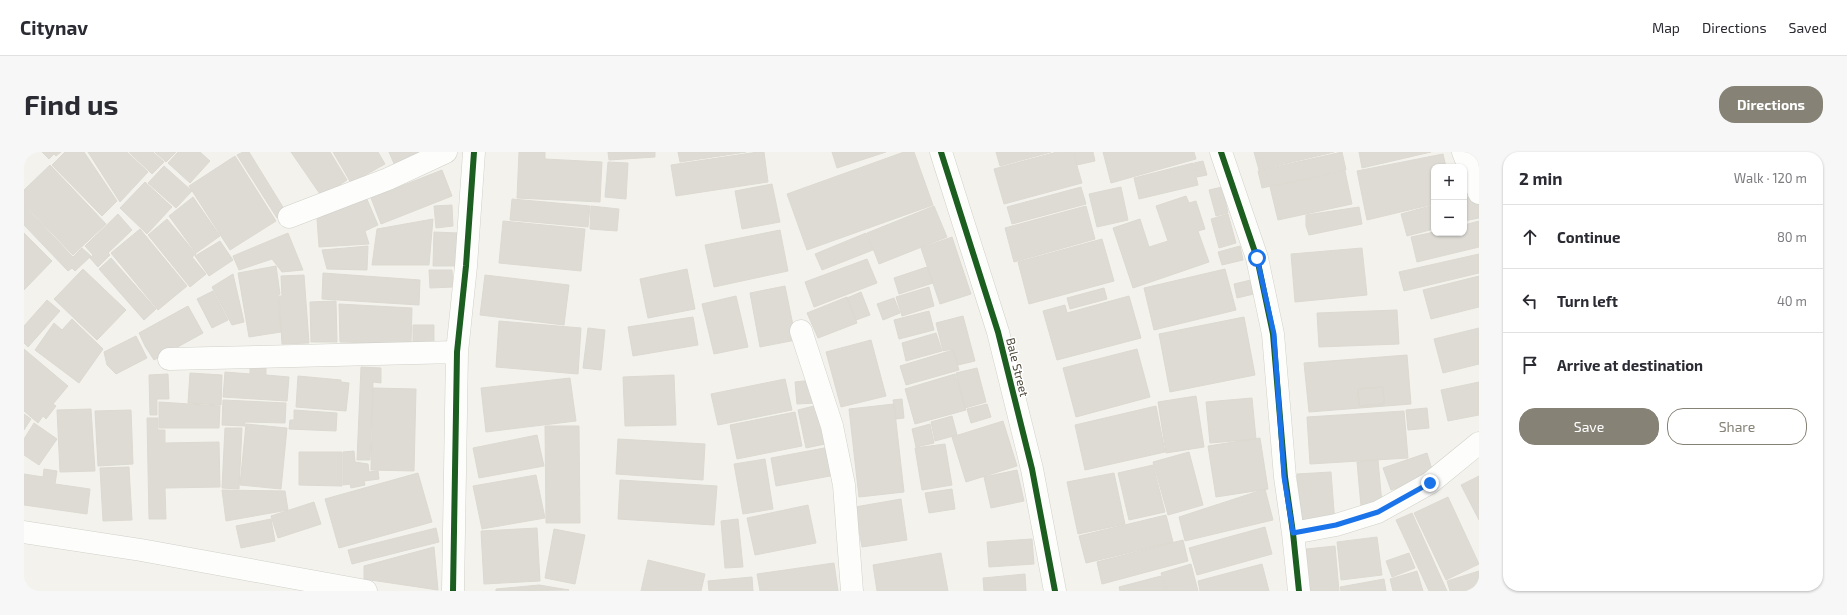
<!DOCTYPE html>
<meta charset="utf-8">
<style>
:root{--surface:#fff;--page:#f7f7f7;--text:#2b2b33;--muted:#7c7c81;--line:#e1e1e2;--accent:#868276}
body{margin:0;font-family:"Exo 2",sans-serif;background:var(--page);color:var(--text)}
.controls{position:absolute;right:12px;top:12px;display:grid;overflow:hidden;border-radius:8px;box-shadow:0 1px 3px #0004}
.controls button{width:36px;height:36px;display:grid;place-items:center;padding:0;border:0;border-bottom:1px solid var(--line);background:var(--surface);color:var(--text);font:20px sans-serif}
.stop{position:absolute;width:12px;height:12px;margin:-9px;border:3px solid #1a73e8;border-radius:50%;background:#fff}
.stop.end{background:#1a73e8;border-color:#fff;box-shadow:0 1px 4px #0008}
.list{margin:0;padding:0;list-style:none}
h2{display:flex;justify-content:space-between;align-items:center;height:52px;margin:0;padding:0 16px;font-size:17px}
h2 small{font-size:13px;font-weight:400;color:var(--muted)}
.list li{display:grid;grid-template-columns:26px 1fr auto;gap:12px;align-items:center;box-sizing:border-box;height:64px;padding:0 16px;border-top:1px solid var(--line)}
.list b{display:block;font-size:15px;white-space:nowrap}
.list em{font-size:13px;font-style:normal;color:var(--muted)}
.actions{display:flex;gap:8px;padding:12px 16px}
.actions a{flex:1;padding:9px 0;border:1px solid var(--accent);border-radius:16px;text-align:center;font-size:14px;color:var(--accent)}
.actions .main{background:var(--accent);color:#fff}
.icon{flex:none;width:22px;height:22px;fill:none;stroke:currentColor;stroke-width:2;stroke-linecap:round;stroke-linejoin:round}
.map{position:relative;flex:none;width:1455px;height:439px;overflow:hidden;border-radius:16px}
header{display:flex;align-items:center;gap:24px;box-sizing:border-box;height:56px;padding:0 20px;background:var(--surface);border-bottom:1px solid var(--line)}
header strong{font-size:19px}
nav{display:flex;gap:22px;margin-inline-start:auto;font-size:14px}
.intro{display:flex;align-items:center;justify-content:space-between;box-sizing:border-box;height:96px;padding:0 24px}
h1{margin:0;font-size:28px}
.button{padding:10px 18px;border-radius:16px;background:var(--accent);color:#fff;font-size:14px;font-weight:700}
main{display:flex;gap:24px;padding:0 24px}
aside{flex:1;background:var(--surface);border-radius:16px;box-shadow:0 1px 3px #0004}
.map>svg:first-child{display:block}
</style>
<header>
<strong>Citynav</strong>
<nav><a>Map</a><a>Directions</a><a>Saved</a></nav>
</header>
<div class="intro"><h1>Find us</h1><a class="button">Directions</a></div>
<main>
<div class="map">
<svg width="1455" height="439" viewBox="0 0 1455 439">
<rect width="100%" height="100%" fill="#f3f2ec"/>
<path fill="#dddbd4" stroke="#dcd9d1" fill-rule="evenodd" d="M 18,0 L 37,0 L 32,4 L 30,2 L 25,7 Z
M 41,0 L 60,0 L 93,49 L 78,64 L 28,13 Z
M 64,0 L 103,0 L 124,20 L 96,50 Z
M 105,0 L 129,0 L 140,10 L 128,22 Z
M 131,0 L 152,0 L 142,10 Z
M 154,0 L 176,0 L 186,9 L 166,31 L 144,11 Z
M 219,0 L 225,0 L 262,60 L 253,66 L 213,3 Z
M 267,0 L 306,0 L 323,28 L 298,45 Z
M 309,0 L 354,0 L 361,12 L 327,31 Z
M 365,0 L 408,0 L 371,14 Z
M 495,0 L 521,0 L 521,7 L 578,10 L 576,50 L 493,46 Z
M 584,0 L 631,0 L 631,5 L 585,8 Z
M 654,0 L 722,0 L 656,10 Z
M 734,0 L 740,0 L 744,30 L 652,44 L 647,13 Z
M 808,0 L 862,0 L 813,16 Z
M 880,0 L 890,0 L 909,53 L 783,98 L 763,42 Z
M 972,0 L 1027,0 L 976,14 Z
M 1033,0 L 1049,0 L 1058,31 L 980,52 L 970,17 Z
M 1050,0 L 1069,0 L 1071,9 L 1053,13 Z
M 1079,0 L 1170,0 L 1172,7 L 1087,31 Z
M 1230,0 L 1310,0 L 1235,18 Z
M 1318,0 L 1322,18 L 1238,36 L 1234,19 Z
M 1335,0 L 1407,0 L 1338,16 Z
M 1419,2 L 1422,15 L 1410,15 L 1410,52 L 1343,68 L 1333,19 Z
M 211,4 L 252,69 L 206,98 L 165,34 Z
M 1179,9 L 1183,23 L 1173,25 L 1170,11 Z
M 584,10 L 604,11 L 602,47 L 581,45 Z
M 1169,11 L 1174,33 L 1115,47 L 1110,26 Z
M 26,13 L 82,72 L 49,103 L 0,52 L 0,38 Z
M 140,14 L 168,39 L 152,56 L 124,31 Z
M 418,18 L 428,44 L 357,72 L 347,46 Z
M 1321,19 L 1328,52 L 1254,68 L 1246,35 Z
M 121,30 L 148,55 L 123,82 L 96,56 Z
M 748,32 L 756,70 L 718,77 L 711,39 Z
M 1057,35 L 1062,52 L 988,72 L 983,55 Z
M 1097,35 L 1104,68 L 1073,75 L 1065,42 Z
M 1198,35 L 1204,61 L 1192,64 L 1185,38 Z
M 1452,43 L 1455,55 L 1455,66 L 1440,69 L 1440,46 Z
M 1162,44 L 1165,51 L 1172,49 L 1181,77 L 1174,79 L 1185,110 L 1109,136 L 1089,76 L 1116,67 L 1125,95 L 1144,89 L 1132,54 Z
M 169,45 L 196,84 L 172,101 L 145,64 Z
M 342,45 L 354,73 L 341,79 L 345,92 L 295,95 L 293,67 Z
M 488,47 L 566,54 L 564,75 L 486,68 Z
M 0,53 L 49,105 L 58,96 L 67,104 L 51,119 L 48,116 L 44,119 L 0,73 Z
M 428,53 L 429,74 L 412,76 L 410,54 Z
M 1410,53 L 1410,77 L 1383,84 L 1377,62 Z
M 567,54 L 595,57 L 593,79 L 566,77 Z
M 910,54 L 923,85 L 855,112 L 843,81 Z
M 1062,54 L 1071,87 L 990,110 L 981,76 Z
M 1335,55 L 1338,72 L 1285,83 L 1282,74 L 1282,63 Z
M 94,62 L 108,78 L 84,101 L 86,103 L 74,115 L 66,106 L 69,103 L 61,94 Z
M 1204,62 L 1212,91 L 1195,96 L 1187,67 Z
M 143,67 L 172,102 L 168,105 L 182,122 L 166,135 L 124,83 Z
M 409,67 L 405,113 L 348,113 L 353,77 Z
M 479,69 L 561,77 L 557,119 L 475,111 Z
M 1455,69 L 1455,95 L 1393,110 L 1387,85 L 1410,80 L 1410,81 L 1440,81 L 1440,73 Z
M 116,77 L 163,134 L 134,158 L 87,101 Z
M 756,78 L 764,119 L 690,135 L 681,93 Z
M 410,80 L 435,81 L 434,114 L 409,114 Z
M 0,81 L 28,109 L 0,138 Z
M 264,81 L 279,118 L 258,120 L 248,107 L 215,118 L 209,104 Z
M 842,81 L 849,98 L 798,118 L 791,102 Z
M 928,85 L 947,142 L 916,152 L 897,96 Z
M 1078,87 L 1090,129 L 1005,152 L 994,110 Z
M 196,89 L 209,108 L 185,124 L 171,104 Z
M 344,94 L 343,118 L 303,117 L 298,98 Z
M 1216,94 L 1219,108 L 1198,113 L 1194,100 Z
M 1338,96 L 1343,143 L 1271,150 L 1267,102 Z
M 1455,102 L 1455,121 L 1380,139 L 1375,120 Z
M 87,106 L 132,157 L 120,168 L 75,117 Z
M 843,107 L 853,131 L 790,155 L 781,130 Z
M 252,114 L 256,142 L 254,143 L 257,180 L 225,185 L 214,121 Z
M 903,115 L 909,131 L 875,142 L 870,126 Z
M 59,117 L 102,158 L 73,188 L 30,147 Z
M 663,117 L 671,157 L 624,166 L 616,127 Z
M 1201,117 L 1212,158 L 1130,178 L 1120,136 Z
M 405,118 L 428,118 L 429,135 L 406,136 Z
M 299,121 L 396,128 L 395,153 L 298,147 Z
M 209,122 L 220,170 L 208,173 L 188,135 Z
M 280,123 L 285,191 L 258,192 L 255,144 L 258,144 L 257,124 Z
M 461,123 L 545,133 L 540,173 L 456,163 Z
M 1455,124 L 1455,155 L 1407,167 L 1399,138 Z
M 1231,127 L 1234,141 L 1213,146 L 1210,132 Z
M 761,134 L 772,188 L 736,195 L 726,141 Z
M 905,135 L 910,154 L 878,164 L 872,145 Z
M 1080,136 L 1083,147 L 1046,157 L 1043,146 Z
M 189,139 L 204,168 L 188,176 L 173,147 Z
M 837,140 L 846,163 L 832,168 L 823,146 Z
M 712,144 L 724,195 L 690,202 L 678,152 Z
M 1105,144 L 1117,186 L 1033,208 L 1019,159 L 1041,153 L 1043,161 Z
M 823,145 L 833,171 L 794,186 L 783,161 Z
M 870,146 L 876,161 L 859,168 L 853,152 Z
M 23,148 L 36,159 L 4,195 L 0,191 L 0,174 Z
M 312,149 L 313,190 L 287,190 L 286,150 Z
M 315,152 L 388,156 L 387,192 L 316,190 Z
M 164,154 L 179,181 L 130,208 L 121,194 L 115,181 Z
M 1373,158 L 1375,192 L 1295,195 L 1293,161 Z
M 905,159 L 910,178 L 875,187 L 870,168 Z
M 939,164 L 951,209 L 934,213 L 929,197 L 919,199 L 912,171 Z
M 669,165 L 674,193 L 609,204 L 604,175 Z
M 1220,165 L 1231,223 L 1146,240 L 1135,182 Z
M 48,167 L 79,197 L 55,231 L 11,198 L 30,171 L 38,178 Z
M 475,169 L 557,176 L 554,222 L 472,215 Z
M 389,173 L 410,173 L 410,197 L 389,196 Z
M 564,176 L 581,178 L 577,218 L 559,216 Z
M 1455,176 L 1455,212 L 1419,221 L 1410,187 Z
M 912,181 L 918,199 L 882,209 L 878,191 Z
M 112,184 L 123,206 L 92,222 L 83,213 L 80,200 Z
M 847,188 L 862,244 L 817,255 L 802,200 Z
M 0,197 L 44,234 L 29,252 L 32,254 L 22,267 L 19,264 L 14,271 L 0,259 Z
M 1113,197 L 1126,245 L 1052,265 L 1039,216 Z
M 929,198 L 935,218 L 882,233 L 876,214 Z
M 1383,203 L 1387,252 L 1285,260 L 1280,211 ZM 1359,235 L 1360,252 L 1335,254 L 1334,237 Z
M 226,213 L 242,214 L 242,223 L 265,225 L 263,249 L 199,245 L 201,220 L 226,222 Z
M 337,215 L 357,216 L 357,231 L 349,230 L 346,308 L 333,308 Z
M 953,216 L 962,250 L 941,256 L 932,221 Z
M 166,221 L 198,223 L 197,253 L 164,251 Z
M 144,222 L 145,247 L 133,247 L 133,263 L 126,263 L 125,223 Z
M 931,222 L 942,258 L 891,272 L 881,237 Z
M 650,223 L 652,273 L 601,274 L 599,225 Z
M 274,224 L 317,228 L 317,230 L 325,231 L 322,259 L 272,255 Z
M 546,226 L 552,269 L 462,280 L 457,236 Z
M 761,227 L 768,258 L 694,273 L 687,242 Z
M 789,228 L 791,251 L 773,252 L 771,230 Z
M 1455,230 L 1455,263 L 1424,269 L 1417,238 Z
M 1359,235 L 1360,252 L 1335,254 L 1334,237 Z
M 349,236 L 392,237 L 390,319 L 347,318 Z
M 1172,244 L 1180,295 L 1142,301 L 1134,250 Z
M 1228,246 L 1232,287 L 1186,291 L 1182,250 Z
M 878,247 L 880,266 L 872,267 L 869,248 Z
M 199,248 L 262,251 L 261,271 L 221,270 L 221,274 L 198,273 Z
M 135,250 L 196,254 L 195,276 L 135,276 Z
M 798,252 L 806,291 L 782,296 L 774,258 Z
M 870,252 L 880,340 L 835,345 L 825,257 Z
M 963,252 L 967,265 L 947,271 L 943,257 Z
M 1132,254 L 1141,300 L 1061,318 L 1051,273 Z
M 1403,256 L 1405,276 L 1384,278 L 1382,258 Z
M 67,257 L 71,319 L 36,320 L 33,258 Z
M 107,258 L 109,312 L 74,314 L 71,259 Z
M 270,258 L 313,261 L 312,279 L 265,277 L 266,268 L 270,268 Z
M 1380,259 L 1384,306 L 1286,312 L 1283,265 Z
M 771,260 L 778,294 L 713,307 L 706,273 Z
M 0,262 L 7,267 L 0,278 Z
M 928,264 L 933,283 L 911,289 L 907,270 Z
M 123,266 L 134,266 L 134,278 L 141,278 L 141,291 L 195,290 L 196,335 L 141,336 L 142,367 L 125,367 Z
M 979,269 L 993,314 L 942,330 L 928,285 Z
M 10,271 L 33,287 L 15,313 L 0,303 L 0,287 Z
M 222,272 L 263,276 L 257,337 L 216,333 Z
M 906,272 L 910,291 L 892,295 L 888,277 Z
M 521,274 L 555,274 L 556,371 L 522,371 Z
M 201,276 L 218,276 L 215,337 L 198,336 Z
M 513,283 L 520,314 L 455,326 L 449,296 Z
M 1236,286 L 1244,337 L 1192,345 L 1184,294 Z
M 594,287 L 681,292 L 679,328 L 592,322 Z
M 921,292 L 928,333 L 898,338 L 891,296 Z
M 811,294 L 817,322 L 752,334 L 747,306 Z
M 330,299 L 331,310 L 344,312 L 345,320 L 354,319 L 355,327 L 340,329 L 341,333 L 327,336 L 326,332 L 319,333 L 319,300 Z
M 275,300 L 318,300 L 318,334 L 275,333 Z
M 1165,300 L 1179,353 L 1144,363 L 1129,310 Z
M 1403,301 L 1410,324 L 1367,338 L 1359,316 Z
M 741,307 L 749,357 L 719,362 L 710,312 Z
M 1354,308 L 1358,352 L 1337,354 L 1333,310 Z
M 1129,313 L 1141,360 L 1105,368 L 1094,321 Z
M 105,315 L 108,368 L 79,369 L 76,316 Z
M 20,317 L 33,319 L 31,332 L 66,337 L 63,362 L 0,353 L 0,322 L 19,325 Z
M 993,318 L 1000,349 L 967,356 L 960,325 Z
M 1307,320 L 1311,371 L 1277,373 L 1273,322 Z
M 394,321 L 408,370 L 315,396 L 301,347 Z
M 1090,321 L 1101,372 L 1054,382 L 1043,330 Z
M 512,323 L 521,366 L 458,377 L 449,334 Z
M 1455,324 L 1455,368 L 1437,333 Z
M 596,328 L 693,334 L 690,373 L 594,367 Z
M 928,337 L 931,357 L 905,361 L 901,341 Z
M 1241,337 L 1249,368 L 1161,389 L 1155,365 Z
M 198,338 L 261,339 L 264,358 L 202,369 Z
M 1424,345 L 1455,412 L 1422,428 L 1390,361 Z
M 877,347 L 883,388 L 838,395 L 831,355 Z
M 290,350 L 297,372 L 254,386 L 247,364 Z
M 784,353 L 792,391 L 731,403 L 723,366 Z
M 1388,361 L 1423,439 L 1405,439 L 1372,368 Z
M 1142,363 L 1149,390 L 1062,411 L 1055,384 Z
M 247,367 L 251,389 L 217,396 L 212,374 Z
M 714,367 L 719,415 L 701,416 L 697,369 Z
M 1241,375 L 1248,402 L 1173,423 L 1165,396 Z
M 412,376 L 415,390 L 328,412 L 324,398 Z
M 513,376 L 516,429 L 460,432 L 457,379 Z
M 530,377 L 561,383 L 551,432 L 521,426 Z
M 1353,385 L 1358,423 L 1317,428 L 1313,390 Z
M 1008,387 L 1010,412 L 965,415 L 963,390 Z
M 1159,388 L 1164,409 L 1078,432 L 1073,410 Z
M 1311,394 L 1315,439 L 1285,439 L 1282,397 Z
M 410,395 L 414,438 L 340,427 L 340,414 Z
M 917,401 L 924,439 L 853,439 L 849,413 Z
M 1385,401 L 1391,416 L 1368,425 L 1362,409 Z
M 624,408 L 681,422 L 677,439 L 617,439 Z
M 810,411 L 814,439 L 736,439 L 733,422 Z
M 1167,412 L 1174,439 L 1143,439 L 1137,421 Z
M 1238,412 L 1245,439 L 1176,439 L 1174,429 Z
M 1393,419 L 1399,439 L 1369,439 L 1366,427 Z
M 1455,419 L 1455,436 L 1447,439 L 1426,439 L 1423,429 Z
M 1001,422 L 1002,439 L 960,439 L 959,426 Z
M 1137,424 L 1142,439 L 1096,439 L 1095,435 Z
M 728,425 L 729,439 L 685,439 L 684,429 Z
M 1360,427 L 1362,439 L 1317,439 L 1316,435 Z
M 515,433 L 545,438 L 472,439 L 472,437 Z"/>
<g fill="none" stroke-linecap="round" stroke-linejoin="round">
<defs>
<path id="minor" d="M 917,0 L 974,180 L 1008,317 L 1031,439
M 1197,0 L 1233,106 L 1249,182 L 1261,325 L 1269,381 L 1275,439
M 1439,0 L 1455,41
M 265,65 L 364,27 L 422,0
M 777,179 L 808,274 L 820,333 L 828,439
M 145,207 L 433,200
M 0,380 L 117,398 L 342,439
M 1269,381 L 1312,373 L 1354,360 L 1406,331 L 1455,291
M 429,439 L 433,200 L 442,114 L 450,0"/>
</defs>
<use href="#minor" stroke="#d1d0c9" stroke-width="23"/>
<use href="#minor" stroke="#fdfdfc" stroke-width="22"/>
<defs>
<path id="cycleway" d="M 917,0 L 974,180 L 1008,317 L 1031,439
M 1197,0 L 1233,106 L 1249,182 L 1261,325 L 1269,381 L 1275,439
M 429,439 L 433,200 L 442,114 L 450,0"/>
</defs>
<use href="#cycleway" stroke="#fff" stroke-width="8"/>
<use href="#cycleway" stroke="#1b5e20" stroke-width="6"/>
</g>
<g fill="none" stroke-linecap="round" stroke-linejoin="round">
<path stroke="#1a73e8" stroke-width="5" d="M 1233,106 L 1250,182 L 1260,325 L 1269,381 L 1312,373 L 1354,360 L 1406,331"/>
</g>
<g text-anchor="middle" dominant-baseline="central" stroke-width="3" stroke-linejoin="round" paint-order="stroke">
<g font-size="12" fill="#4b4636" stroke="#fff">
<text transform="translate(994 215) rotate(76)">Bale Street</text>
</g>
</g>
</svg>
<div class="controls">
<button>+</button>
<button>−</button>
</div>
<div class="stop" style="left:1233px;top:106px"></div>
<div class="stop end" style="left:1406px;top:331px"></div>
</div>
<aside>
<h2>2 min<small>Walk · 120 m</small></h2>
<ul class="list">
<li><svg class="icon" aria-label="ahead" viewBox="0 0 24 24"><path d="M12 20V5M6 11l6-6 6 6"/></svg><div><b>Continue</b></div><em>80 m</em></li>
<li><svg class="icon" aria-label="left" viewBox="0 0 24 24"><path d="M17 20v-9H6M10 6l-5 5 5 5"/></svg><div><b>Turn left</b></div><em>40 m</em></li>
<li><svg class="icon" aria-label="arrive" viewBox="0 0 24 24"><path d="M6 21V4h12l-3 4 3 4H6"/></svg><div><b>Arrive at destination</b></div></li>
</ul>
<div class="actions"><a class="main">Save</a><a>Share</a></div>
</aside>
</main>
